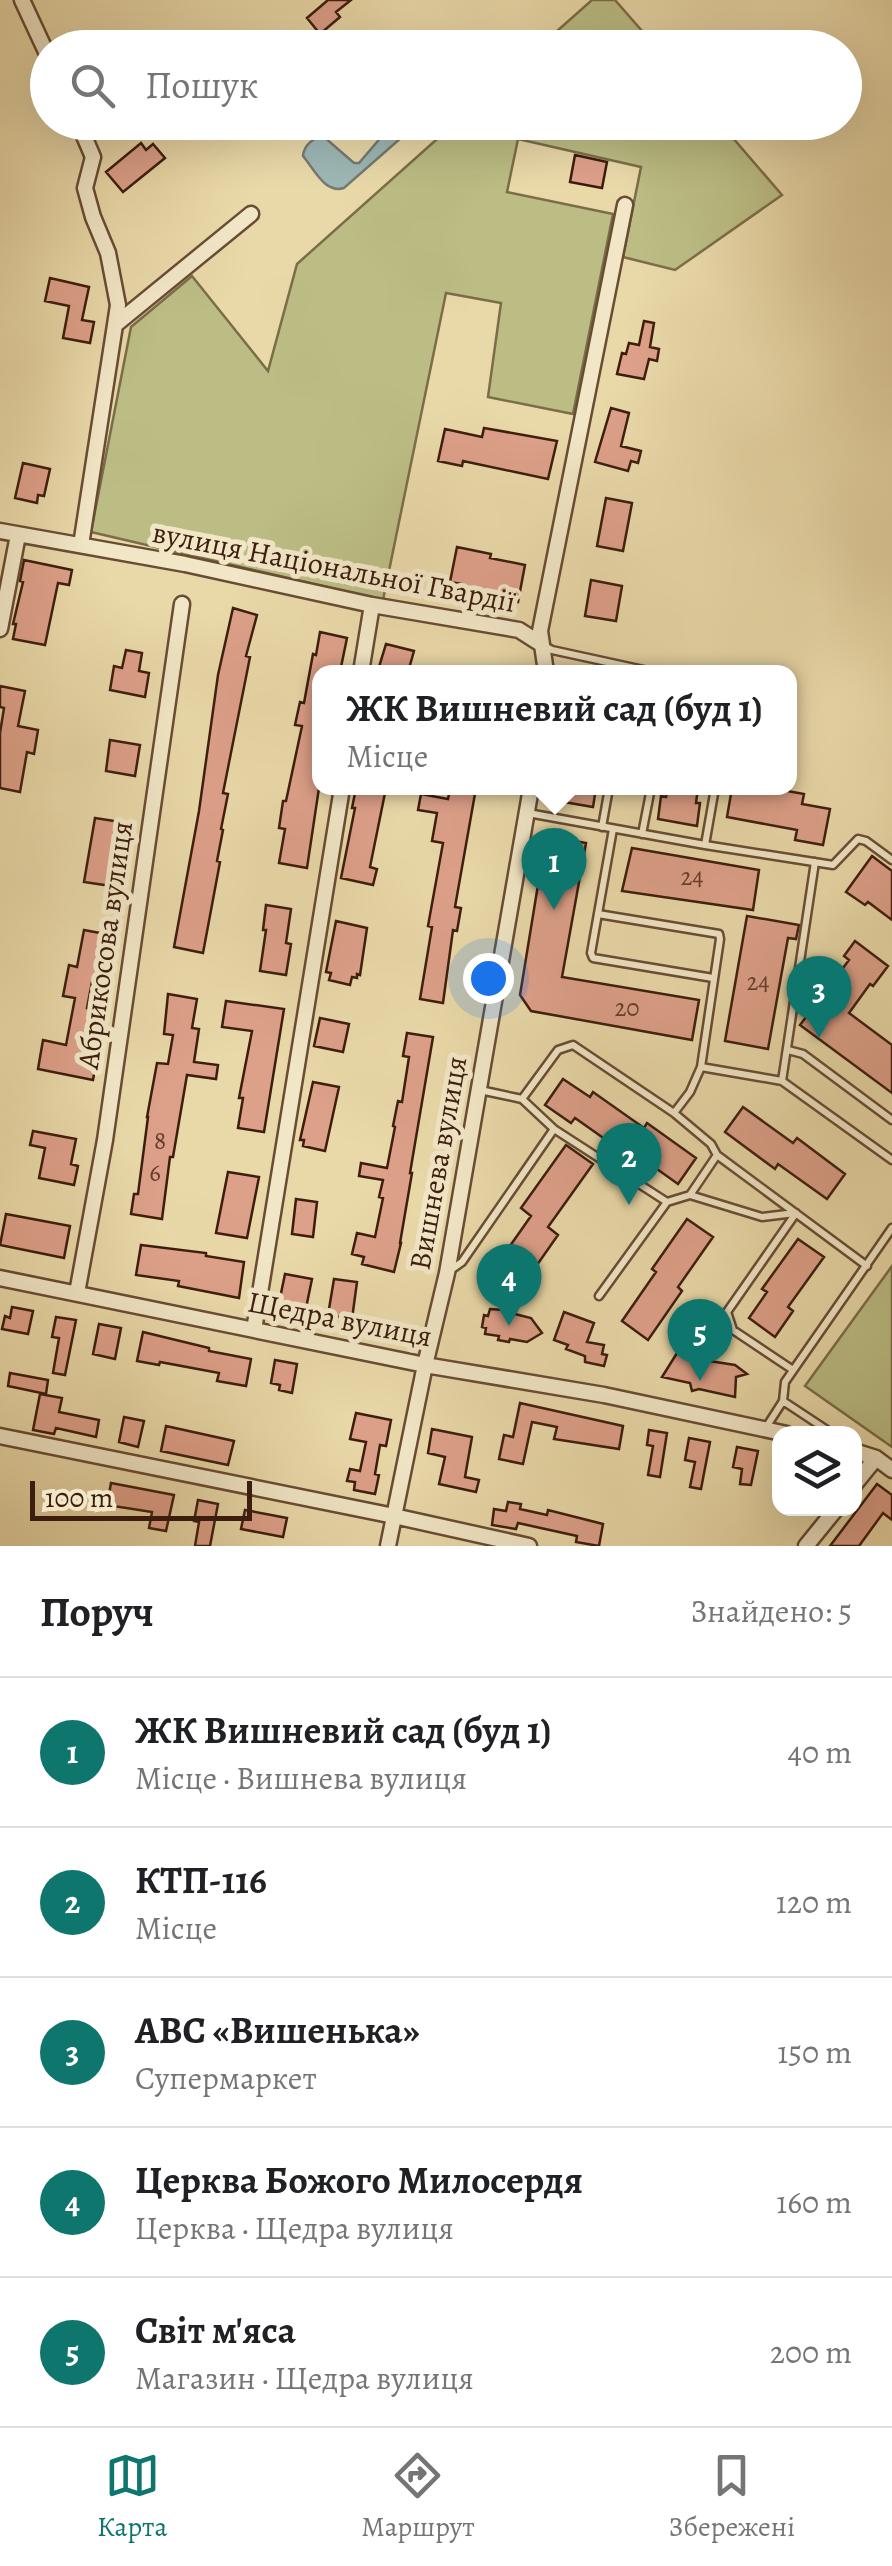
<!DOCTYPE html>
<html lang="uk">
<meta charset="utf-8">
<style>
:root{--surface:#fff;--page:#f2f2f2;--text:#202124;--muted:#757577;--line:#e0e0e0;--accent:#0f766e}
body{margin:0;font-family:Alegreya,serif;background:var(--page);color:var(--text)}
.controls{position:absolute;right:30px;bottom:30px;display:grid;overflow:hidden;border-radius:20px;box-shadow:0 10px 40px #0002}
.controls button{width:90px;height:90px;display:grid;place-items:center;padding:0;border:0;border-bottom:2px solid var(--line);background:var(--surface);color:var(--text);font:50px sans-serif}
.scale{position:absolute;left:30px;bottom:25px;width:222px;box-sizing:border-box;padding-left:10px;border:5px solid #3d1d0e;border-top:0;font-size:28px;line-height:35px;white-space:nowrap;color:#3d1d0e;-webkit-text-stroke:8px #f1e6c6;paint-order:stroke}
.you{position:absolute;left:488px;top:978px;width:35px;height:35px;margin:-25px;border:8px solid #fff;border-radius:50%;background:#1a73e8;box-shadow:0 0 0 15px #1a73e833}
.badge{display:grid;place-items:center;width:65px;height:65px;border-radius:50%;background:var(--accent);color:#fff;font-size:32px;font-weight:700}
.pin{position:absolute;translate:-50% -82px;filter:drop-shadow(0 2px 5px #0008)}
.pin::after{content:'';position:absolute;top:52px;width:35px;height:30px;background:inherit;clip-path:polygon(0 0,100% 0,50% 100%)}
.popup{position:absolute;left:312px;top:665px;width:485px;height:130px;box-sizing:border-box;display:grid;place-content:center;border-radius:20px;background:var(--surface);filter:drop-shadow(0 2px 8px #0005);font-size:32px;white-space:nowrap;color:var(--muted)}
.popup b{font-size:38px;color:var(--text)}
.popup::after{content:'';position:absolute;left:50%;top:100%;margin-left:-20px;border:20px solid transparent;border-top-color:var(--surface)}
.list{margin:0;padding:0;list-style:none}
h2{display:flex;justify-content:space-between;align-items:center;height:130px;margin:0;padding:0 40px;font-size:42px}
h2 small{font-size:32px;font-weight:400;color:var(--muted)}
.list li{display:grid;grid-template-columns:65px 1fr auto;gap:30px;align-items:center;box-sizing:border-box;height:150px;padding:0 40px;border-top:2px solid var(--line)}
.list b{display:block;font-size:38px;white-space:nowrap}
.list p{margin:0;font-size:32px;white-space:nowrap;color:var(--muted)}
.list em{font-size:32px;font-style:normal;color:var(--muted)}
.icon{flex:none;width:55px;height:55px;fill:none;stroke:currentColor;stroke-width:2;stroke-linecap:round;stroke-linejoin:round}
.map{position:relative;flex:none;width:892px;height:1546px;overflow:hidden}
.search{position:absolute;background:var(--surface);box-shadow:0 10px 40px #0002;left:30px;right:30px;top:30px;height:110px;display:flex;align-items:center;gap:25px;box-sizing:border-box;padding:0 35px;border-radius:55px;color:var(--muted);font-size:38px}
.sheet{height:880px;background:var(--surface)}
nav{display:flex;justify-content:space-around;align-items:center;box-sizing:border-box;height:140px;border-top:2px solid var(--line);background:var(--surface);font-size:28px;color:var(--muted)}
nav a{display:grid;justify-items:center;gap:5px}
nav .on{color:var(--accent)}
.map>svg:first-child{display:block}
</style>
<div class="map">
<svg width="892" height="1546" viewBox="0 0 892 1546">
<rect width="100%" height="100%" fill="#e9d8a8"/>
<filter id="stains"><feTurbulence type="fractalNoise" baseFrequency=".002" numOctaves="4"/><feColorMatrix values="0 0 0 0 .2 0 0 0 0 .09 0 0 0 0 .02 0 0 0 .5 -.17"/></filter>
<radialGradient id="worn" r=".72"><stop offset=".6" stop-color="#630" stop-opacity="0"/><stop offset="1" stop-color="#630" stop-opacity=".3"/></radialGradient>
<path fill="#bbbd84" stroke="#7c6d49" stroke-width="2.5" d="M 592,0 L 615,0 L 656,47 L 539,47 Z
M 455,123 L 720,123 L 782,195 L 675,270 L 623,257 L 641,167 L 518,139 L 507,192 L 613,214 L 573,414 L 488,397 L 501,303 L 446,293 L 383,600 L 91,532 L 131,327 L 192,276 L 268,371 L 297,264 Z
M 892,1266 L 892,1447 L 805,1386 Z"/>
<path fill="#9db7b4" stroke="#777972" stroke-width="2.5" d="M 398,122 L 418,123 L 344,188 C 325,194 314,169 303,156 C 304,145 313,138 323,136 L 354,163 L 359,163 L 389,128 Z"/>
<path fill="#dda089" stroke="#3d1d0e" stroke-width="2.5" d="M 328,0 L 351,0 L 336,12 L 340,17 L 320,34 L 307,18 Z
M 141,143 L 146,150 L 153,144 L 165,158 L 123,192 L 106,172 Z
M 575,155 L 607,162 L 602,188 L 570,182 Z
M 50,278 L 89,287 L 82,320 L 94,322 L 90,343 L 63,338 L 69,306 L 45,301 Z
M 644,321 L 654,323 L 650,347 L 659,349 L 657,361 L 649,359 L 644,379 L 617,374 L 622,353 L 626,354 L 629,343 L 639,345 Z
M 611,408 L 629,413 L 621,446 L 641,451 L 638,463 L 631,461 L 628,471 L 595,462 Z
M 484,428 L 557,441 L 548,479 L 463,461 L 462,466 L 438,461 L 445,429 L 482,437 Z
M 23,463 L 50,469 L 44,496 L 38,495 L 37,503 L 15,498 Z
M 606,498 L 632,503 L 623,551 L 597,546 Z
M 457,547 L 491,554 L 490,558 L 525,565 L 518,602 L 460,592 L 462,584 L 450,582 Z
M 24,560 L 72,570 L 69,585 L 58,583 L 45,645 L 13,639 L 16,624 L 13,624 L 23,582 L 20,581 Z
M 591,580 L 622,586 L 616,621 L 585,616 Z
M 233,608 L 257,615 L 246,656 L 250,657 L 223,793 L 228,794 L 221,829 L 223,830 L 217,861 L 220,862 L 203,953 L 174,947 L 199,811 L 218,675 Z
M 320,632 L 347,638 L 340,672 L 319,672 L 319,788 L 307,868 L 279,863 L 285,829 L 279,828 L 283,801 L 286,801 L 302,726 L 295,725 L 300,702 L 304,703 L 313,654 L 316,655 Z
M 386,644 L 414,651 L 408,672 L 379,667 Z
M 126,650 L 142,653 L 139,671 L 149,673 L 145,697 L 110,690 L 114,666 L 122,668 Z
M 0,686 L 25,691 L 18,726 L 38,730 L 34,754 L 27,752 L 20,792 L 0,788 L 0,733 L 4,708 L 0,707 Z
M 110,740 L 140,745 L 135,776 L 106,771 Z
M 356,788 L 386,788 L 370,867 L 377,869 L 373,885 L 341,878 L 355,808 L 352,808 Z
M 450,788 L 476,788 L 455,907 L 461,908 L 457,931 L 453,930 L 443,1003 L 420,999 L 432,927 L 428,926 L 443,843 L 432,841 L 437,813 L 418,810 L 421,794 L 448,799 Z
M 554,788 L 596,788 L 593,807 L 552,800 Z
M 668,788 L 698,788 L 696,803 L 700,803 L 697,826 L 658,819 L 661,796 L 666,797 Z
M 732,788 L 771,788 L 804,794 L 802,804 L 830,809 L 823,845 L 795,840 L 797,830 L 727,817 Z
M 95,818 L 127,823 L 118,887 L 84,882 Z
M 546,836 L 586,843 L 562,977 L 699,1000 L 692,1040 L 531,1011 L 520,995 Z
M 632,848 L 759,870 L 753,910 L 622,891 Z
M 872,856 L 892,871 L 892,920 L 868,902 L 865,905 L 846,892 Z
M 266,905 L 291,909 L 286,943 L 291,944 L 286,975 L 260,971 L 266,930 L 263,930 Z
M 747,916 L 799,925 L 796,939 L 788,938 L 768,1049 L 725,1041 Z
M 336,921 L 367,928 L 360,975 L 357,974 L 357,978 L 352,977 L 350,985 L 329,980 L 331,973 L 326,972 Z
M 84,930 L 116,936 L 114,948 L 109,947 L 101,984 L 92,982 L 87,1008 L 105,1012 L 93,1080 L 38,1069 L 43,1040 L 66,1045 L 75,998 L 63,996 L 69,965 L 77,967 Z
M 855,941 L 888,966 L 873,986 L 870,984 L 849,1013 L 892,1045 L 892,1093 L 800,1025 L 849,960 L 844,956 Z
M 168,994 L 197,999 L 192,1028 L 199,1029 L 194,1062 L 218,1065 L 216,1079 L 187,1075 L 173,1157 L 170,1157 L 162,1219 L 131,1214 L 134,1194 L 138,1194 L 148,1117 L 147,1117 L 157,1063 L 168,1064 L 173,1035 L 164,1034 Z
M 226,1001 L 284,1009 L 264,1132 L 238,1128 L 243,1098 L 239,1098 L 252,1031 L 222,1027 Z
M 320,1018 L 349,1024 L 343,1052 L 314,1046 Z
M 407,1033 L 433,1037 L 410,1173 L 412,1173 L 400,1243 L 401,1243 L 394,1272 L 362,1264 L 364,1257 L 352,1254 L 357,1233 L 375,1237 L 383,1198 L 379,1197 L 383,1180 L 359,1176 L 361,1163 L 387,1168 L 395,1127 L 393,1126 L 398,1101 L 402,1102 L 409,1057 L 403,1056 Z
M 563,1079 L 590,1097 L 593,1092 L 644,1128 L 647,1123 L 696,1158 L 678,1184 L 629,1149 L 626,1154 L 575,1118 L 571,1123 L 545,1105 Z
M 313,1082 L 339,1087 L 325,1151 L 303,1146 L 304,1140 L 300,1140 Z
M 743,1107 L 793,1143 L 797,1138 L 845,1174 L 827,1199 L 778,1164 L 775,1169 L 725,1132 Z
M 33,1131 L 76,1139 L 71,1164 L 78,1166 L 74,1185 L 39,1178 L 45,1148 L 30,1145 Z
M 566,1145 L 593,1164 L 548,1227 L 558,1235 L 518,1292 L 491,1273 L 531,1216 L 521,1208 Z
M 228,1172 L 259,1177 L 247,1238 L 216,1233 Z
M 296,1199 L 317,1202 L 313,1237 L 292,1234 Z
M 6,1214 L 70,1226 L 64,1258 L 0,1245 Z
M 687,1219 L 713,1237 L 678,1287 L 682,1291 L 648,1340 L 622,1321 L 656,1272 L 652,1269 Z
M 798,1239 L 824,1257 L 788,1307 L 793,1311 L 775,1337 L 749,1318 L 767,1292 L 762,1289 Z
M 141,1245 L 206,1253 L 206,1256 L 244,1262 L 239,1298 L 178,1286 L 179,1281 L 136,1275 Z
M 285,1274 L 312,1279 L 306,1308 L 279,1303 Z
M 334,1279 L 357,1282 L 352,1319 L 328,1315 Z
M 12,1307 L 33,1311 L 28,1334 L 2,1329 L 5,1316 L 10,1318 Z
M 490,1309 L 516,1311 L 515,1314 L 531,1318 L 542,1333 L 527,1342 L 510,1339 L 509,1342 L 498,1340 L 499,1336 L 485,1334 L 486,1328 L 482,1327 L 484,1315 L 488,1316 Z
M 564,1312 L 594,1323 L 587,1342 L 604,1345 L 602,1354 L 607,1355 L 604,1366 L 585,1362 L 585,1356 L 566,1349 L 568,1345 L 554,1340 Z
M 56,1317 L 76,1320 L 65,1375 L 53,1373 L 59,1338 L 52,1337 Z
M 703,1319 L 717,1330 L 697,1359 L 735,1365 L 747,1374 L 736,1377 L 735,1397 L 699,1389 L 692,1391 L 690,1383 L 662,1377 L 689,1334 L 691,1335 Z
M 99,1324 L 121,1328 L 115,1359 L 93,1354 Z
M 143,1332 L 209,1348 L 209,1351 L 251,1359 L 246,1386 L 217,1381 L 219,1373 L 160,1362 L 159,1365 L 137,1361 Z
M 275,1360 L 297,1364 L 292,1393 L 279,1390 L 280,1385 L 271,1383 Z
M 10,1373 L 48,1380 L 46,1394 L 8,1386 Z
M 40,1394 L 62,1398 L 59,1412 L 99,1420 L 96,1437 L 56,1428 L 54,1434 L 33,1430 Z
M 520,1403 L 623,1426 L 619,1449 L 554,1439 L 557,1427 L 532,1422 L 523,1464 L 499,1459 L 504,1435 L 513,1437 Z
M 356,1413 L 391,1420 L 386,1446 L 380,1445 L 375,1474 L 379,1475 L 375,1494 L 354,1490 L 355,1482 L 347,1481 L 350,1469 L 360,1471 L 366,1442 L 350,1439 Z
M 124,1417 L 144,1421 L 138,1447 L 119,1442 Z
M 166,1426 L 234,1441 L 228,1465 L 161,1451 Z
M 432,1429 L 472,1437 L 465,1477 L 479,1480 L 476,1492 L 439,1484 L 445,1457 L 428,1453 Z
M 649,1430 L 667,1433 L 660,1477 L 648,1475 L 653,1446 L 647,1445 Z
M 689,1438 L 710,1442 L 701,1489 L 690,1487 L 695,1462 L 685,1460 Z
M 737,1447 L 758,1451 L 751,1485 L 740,1484 L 742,1469 L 733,1467 Z
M 111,1483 L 174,1495 L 166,1531 L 149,1528 L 152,1512 L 107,1505 Z
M 877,1484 L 892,1495 L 892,1520 L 883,1513 L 859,1546 L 830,1546 Z
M 198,1500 L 218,1504 L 210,1546 L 195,1546 L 199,1522 L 194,1521 Z
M 508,1502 L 521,1504 L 520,1509 L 547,1515 L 548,1510 L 603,1524 L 599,1546 L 576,1542 L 577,1536 L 518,1523 L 516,1529 L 492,1525 L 494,1509 L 506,1511 Z
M 245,1510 L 287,1518 L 283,1537 L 241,1529 Z"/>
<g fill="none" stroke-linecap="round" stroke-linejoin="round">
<defs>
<path id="lane" d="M 542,645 L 552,650 L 653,672
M 528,813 L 705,845 L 833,865 L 858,839 L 866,841 L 892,860
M 602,827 L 609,788
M 613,829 L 591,953 L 593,958 L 713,978
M 642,834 L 651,788
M 705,845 L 715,788
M 598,914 L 719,934 L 720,939 L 701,1067 L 690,1092 L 674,1113
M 788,1050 L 803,1054 L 892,1120
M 701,1067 L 782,1081 L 892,1160
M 782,1081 L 815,862
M 480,1090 L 522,1099
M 554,1129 L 667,1202
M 717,1155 L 867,1266
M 690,1195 L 762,1217 L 795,1213
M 448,1272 L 462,1262 L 554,1129 L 522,1099 L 558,1050 L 573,1045 L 674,1113 L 711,1144 L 717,1155 L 690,1195 L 667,1202 L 599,1296
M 793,1370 L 733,1330 L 727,1312 L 796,1213
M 765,1429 L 783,1401
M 833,1434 L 783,1401 L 785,1382 L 892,1228"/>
<path id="street" d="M 22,0 L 48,56
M 78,122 L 93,157 L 85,188 L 93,217 L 108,253 L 118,305 L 115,325
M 0,531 L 185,564 L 372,605 L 519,630 L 541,644
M 81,545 L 115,325 L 251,214
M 0,629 L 18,535
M 361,672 L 372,605
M 546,672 L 540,631 L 625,205
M 0,1278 L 425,1365 L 604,1395 L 787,1434
M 77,1293 L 105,1140 L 182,604
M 254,1330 L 342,788
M 0,1436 L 394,1516 L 529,1546
M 854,1451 L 876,1458 L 892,1470
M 854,1485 L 876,1458
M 388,1546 L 425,1365 L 447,1273 L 531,788
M 806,1546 L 836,1509"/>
</defs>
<use href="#lane" stroke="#684c34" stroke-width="11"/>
<use href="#street" stroke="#684c34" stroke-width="19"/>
<use href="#lane" stroke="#f1e6c6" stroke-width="6"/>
<use href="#street" stroke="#f1e6c6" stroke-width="14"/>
</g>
<g text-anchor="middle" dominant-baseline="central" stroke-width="10" stroke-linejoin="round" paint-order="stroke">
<g font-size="25" fill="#653e2d">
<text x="692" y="877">24</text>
<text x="758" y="982">24</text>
<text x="627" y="1008">20</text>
<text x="160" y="1141">8</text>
<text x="155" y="1173">6</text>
</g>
<g font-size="30" fill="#3d1d0e" stroke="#f1e6c6">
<text transform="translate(334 567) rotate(11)">вулиця Національної Гвардії</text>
<text transform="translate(105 945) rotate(-82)">Абрикосова вулиця</text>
<text transform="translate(438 1163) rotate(-80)">Вишнева вулиця</text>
<text transform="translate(340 1319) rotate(11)">Щедра вулиця</text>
</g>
</g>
<rect width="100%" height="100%" filter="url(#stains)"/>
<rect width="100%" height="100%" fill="url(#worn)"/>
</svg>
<div class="controls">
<button><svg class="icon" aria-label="layers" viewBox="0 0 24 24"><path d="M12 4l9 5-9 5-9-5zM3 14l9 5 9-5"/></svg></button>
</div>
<div class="scale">100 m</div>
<div class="you"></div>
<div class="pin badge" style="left:554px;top:910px">1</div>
<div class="popup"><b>ЖК Вишневий сад (буд 1)</b>Місце</div>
<div class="pin badge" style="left:629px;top:1205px">2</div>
<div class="pin badge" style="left:819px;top:1038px">3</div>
<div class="pin badge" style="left:509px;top:1326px">4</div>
<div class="pin badge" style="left:700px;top:1381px">5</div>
<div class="search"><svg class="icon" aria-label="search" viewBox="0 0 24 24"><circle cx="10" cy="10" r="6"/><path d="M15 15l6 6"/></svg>Пошук</div>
</div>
<section class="sheet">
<h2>Поруч<small>Знайдено: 5</small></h2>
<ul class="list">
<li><span class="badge">1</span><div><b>ЖК Вишневий сад (буд 1)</b><p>Місце · Вишнева вулиця</p></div><em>40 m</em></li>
<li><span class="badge">2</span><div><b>КТП-116</b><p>Місце</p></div><em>120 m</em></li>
<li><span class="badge">3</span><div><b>ABC «Вишенька»</b><p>Супермаркет</p></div><em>150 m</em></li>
<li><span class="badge">4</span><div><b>Церква Божого Милосердя</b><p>Церква · Щедра вулиця</p></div><em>160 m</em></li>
<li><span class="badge">5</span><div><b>Світ м'яса</b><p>Магазин · Щедра вулиця</p></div><em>200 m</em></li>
</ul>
</section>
<nav>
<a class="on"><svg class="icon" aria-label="map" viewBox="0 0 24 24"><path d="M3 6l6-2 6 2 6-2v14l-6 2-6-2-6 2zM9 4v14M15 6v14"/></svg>Карта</a>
<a><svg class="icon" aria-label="directions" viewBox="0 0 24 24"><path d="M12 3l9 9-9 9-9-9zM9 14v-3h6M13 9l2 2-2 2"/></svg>Маршрут</a>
<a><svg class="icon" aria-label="saved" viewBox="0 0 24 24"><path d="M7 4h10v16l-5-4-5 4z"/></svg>Збережені</a>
</nav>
